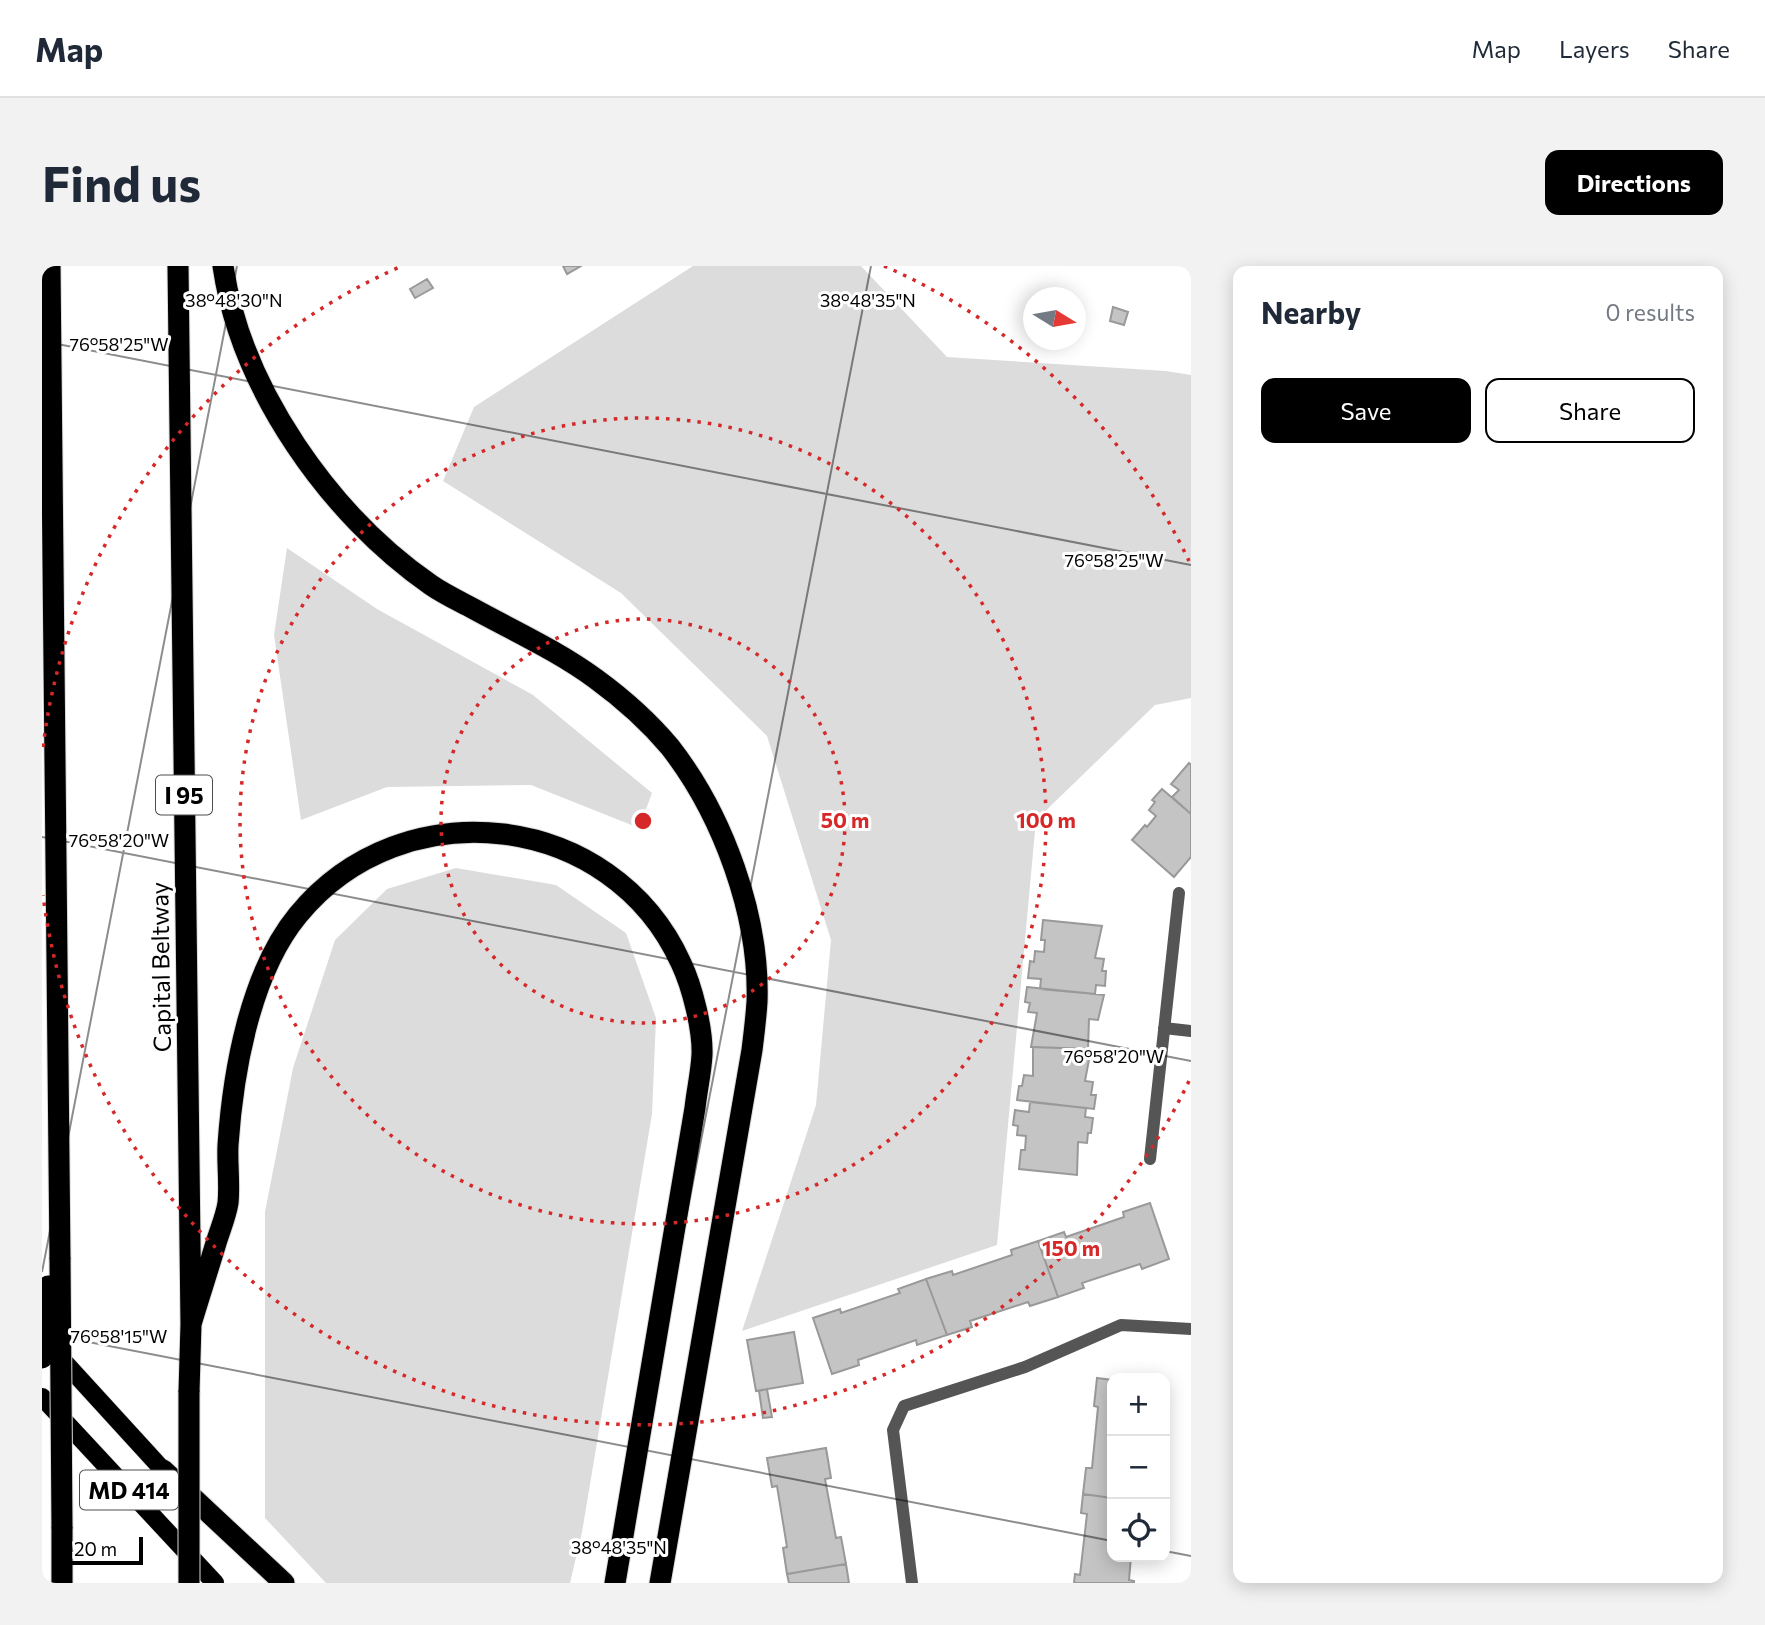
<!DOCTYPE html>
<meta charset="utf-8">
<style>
:root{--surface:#fff;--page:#f2f2f3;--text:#1f2937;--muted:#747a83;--line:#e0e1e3;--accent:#000}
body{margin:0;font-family:Commissioner,sans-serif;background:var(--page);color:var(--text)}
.controls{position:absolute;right:21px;bottom:21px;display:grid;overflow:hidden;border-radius:14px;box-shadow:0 4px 18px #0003}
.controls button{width:63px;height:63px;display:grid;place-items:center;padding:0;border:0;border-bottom:2px solid var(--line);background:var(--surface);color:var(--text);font:35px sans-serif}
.compass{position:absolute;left:981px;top:21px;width:63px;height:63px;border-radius:50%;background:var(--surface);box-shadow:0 4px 18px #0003;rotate:101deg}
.scale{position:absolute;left:21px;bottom:18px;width:80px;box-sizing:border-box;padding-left:7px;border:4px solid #000;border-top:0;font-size:19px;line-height:24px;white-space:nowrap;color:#000;-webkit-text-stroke:5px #fff;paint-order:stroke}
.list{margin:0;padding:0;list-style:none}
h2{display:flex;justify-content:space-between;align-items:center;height:91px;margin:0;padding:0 28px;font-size:30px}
h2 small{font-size:23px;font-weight:400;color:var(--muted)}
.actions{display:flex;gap:14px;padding:21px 28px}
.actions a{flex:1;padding:16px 0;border:2px solid var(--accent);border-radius:14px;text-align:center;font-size:24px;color:var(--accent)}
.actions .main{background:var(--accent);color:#fff}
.icon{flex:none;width:38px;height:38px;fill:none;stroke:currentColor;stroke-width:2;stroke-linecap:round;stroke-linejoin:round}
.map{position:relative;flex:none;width:1149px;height:1317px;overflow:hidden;border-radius:14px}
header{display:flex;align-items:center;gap:42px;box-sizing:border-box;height:98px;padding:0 35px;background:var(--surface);border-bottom:2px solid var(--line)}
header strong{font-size:33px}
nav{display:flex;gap:38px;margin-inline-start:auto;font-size:24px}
.intro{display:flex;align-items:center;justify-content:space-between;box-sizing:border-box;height:168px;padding:0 42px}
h1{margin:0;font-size:49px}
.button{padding:18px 32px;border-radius:14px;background:var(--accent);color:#fff;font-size:24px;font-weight:700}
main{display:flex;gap:42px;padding:0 42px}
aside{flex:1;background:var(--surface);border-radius:14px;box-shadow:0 4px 18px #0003}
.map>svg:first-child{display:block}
</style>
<header>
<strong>Map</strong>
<nav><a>Map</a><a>Layers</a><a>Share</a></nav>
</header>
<div class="intro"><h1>Find us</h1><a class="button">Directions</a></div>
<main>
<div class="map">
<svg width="1149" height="1317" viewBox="0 0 1149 1317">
<rect width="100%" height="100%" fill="#fff"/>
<path fill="#dcdcdc" d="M 651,0 L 819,0 L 905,91 L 1124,105 L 1149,109 L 1149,432 L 1113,439 L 994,554 L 955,979 L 700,1065 L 774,839 L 789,674 L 725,470 L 579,327 L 401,215 L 432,141 Z
M 245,282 L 335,343 L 491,429 L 610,527 L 597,562 L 489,519 L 345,521 L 259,554 L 232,369 Z
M 414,602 L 514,619 L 584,667 L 614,752 L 610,848 L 540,1266 L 528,1317 L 284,1317 L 223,1252 L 223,946 L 251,802 L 293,674 L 345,623 Z"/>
<path fill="#c4c4c4" stroke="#999" stroke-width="2" d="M 521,0 L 539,0 L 525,8 Z
M 385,13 L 391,22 L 373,32 L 368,23 Z
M 1071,41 L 1086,46 L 1082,59 L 1068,55 Z
M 1147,497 L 1149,499 L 1149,548 L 1130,531 L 1137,524 L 1129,518 Z
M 1120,523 L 1149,548 L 1149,591 L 1132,611 L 1090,574 L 1103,559 L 1105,561 L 1114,550 L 1107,544 L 1113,536 L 1110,534 Z
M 1001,654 L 1060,660 L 1053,692 L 1062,693 L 1060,705 L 1064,705 L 1063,720 L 1054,719 L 1053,728 L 998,723 L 999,713 L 986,712 L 988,695 L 992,696 L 993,685 L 1002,686 L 1003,674 L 999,674 Z
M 985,721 L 1062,729 L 1056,754 L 1047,753 L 1046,783 L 989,781 L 995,747 L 986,746 L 988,737 L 983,736 Z
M 991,781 L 1049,783 L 1043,815 L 1051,816 L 1049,829 L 1054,829 L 1052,843 L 975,834 L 977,820 L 980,820 L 982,809 L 991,810 Z
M 988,836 L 1044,842 L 1043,851 L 1051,852 L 1049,867 L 1046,867 L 1045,877 L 1036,876 L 1035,909 L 977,903 L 979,884 L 983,884 L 984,870 L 975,869 L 976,860 L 971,859 L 973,844 L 987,846 Z
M 1108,937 L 1127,993 L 1100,1003 L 1098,998 L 1040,1017 L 1042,1022 L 1016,1031 L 996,975 L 1022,966 L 1024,971 L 1082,951 L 1081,946 Z
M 996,975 L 1016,1031 L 988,1040 L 986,1036 L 928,1055 L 930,1061 L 905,1069 L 884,1013 L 910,1005 L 911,1009 L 970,989 L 969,984 Z
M 884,1013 L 905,1069 L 875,1079 L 874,1074 L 816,1094 L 817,1099 L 790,1108 L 771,1052 L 798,1043 L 799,1047 L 858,1027 L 856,1023 Z
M 752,1066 L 761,1117 L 714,1125 L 705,1074 Z
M 1055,1112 L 1070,1114 L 1070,1232 L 1041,1228 L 1044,1202 L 1050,1202 L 1056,1141 L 1052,1140 Z
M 725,1123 L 730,1151 L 721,1152 L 717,1125 Z
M 784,1182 L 789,1212 L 783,1213 L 794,1272 L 799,1271 L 804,1298 L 745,1308 L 741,1282 L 745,1281 L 735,1220 L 730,1221 L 725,1192 Z
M 1041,1228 L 1070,1232 L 1070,1291 L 1089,1291 L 1087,1314 L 1092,1315 L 1092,1317 L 1032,1317 L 1033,1308 L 1038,1309 L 1045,1248 L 1039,1247 Z
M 804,1298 L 807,1317 L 747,1317 L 745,1308 Z"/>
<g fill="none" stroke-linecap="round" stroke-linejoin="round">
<defs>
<path id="primary" d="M 15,1088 L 121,1204
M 0,1131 L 173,1317"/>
<path id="motorway" d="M 8,0 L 18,993
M 136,0 L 149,1058 L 147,1126
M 181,0 C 199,123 288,249 389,319 C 402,328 417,335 430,342 C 472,365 516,385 554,413 C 580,432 607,456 628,481 C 681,549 718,650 715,736 C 714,752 712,768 710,784 L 618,1317
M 149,1058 C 157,1031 166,1004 174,977 C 178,964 184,950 186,937 C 188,918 185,898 186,879 C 191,806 208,707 256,649 C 361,521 570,545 639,697 C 650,720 661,763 660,789 C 659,807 655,824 653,842 L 573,1317
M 121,1204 L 242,1317
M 20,1261 L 20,1317"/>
</defs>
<use href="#primary" stroke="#dbdbdb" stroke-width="19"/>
<use href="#motorway" stroke="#dbdbdb" stroke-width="23"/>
<path stroke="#555" stroke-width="12" d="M 1122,762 L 1149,765
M 1108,893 L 1137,627
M 870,1317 L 851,1164 L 862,1140 L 983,1101 L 1079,1059 L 1149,1063"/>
<use href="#primary" stroke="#000" stroke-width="18"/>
<use href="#motorway" stroke="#000" stroke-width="21"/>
<defs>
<path id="motorway-bridge" d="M 18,993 L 20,1261
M 0,1092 L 6,1020
M 147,1317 L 147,1126"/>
</defs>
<use href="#motorway-bridge" stroke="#dbdbdb" stroke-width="23" stroke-linecap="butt"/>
<use href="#motorway-bridge" stroke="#000" stroke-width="21"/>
</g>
<path fill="none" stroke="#000" stroke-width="2" stroke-opacity="0.45" d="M 0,75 L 1149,299M 0,571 L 1149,795M 0,1006 L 195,0M 0,1067 L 1070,1275M 1123,1285 L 1149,1290M 573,1317 L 829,0"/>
<g fill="none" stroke="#d62828" stroke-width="3.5" stroke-dasharray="3.5 7">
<circle cx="601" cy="555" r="202"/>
<circle cx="601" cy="555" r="403"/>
<path d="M1147 815A605 605 0 0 1 1 629M1 481A605 605 0 0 1 360 0M842 0A605 605 0 0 1 1147 295"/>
</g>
<g text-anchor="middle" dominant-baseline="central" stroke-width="6" stroke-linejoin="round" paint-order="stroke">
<g fill="#fff" stroke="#4c4c4c" stroke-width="2">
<rect x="114" y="509.5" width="56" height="39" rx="5"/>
<rect x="38" y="1204.5" width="98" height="39" rx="5"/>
</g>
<g font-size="23" font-weight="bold" fill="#000">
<text x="142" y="529">I 95</text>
<text x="87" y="1224">MD 414</text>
</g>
<g font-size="24" fill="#000" stroke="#fff">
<text transform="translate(118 701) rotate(-91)">Capital Beltway</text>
</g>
</g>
<g font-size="18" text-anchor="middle" fill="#000" stroke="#fff" stroke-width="6" stroke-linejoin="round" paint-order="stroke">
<text x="192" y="41">38°48'30"N</text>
<text x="826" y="41">38°48'35"N</text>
<text x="77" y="85">76°58'25"W</text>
<text x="1072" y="301">76°58'25"W</text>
<text x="77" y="581">76°58'20"W</text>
<text x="1072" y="797">76°58'20"W</text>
<text x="77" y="1077">76°58'15"W</text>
<text x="577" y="1288">38°48'35"N</text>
</g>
<circle cx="601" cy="555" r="10" fill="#d62828" stroke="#fff" stroke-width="3.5"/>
<g font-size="21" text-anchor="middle" font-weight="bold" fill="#d62828" stroke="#fff" stroke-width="6" stroke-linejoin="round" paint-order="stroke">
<text x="803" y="562">50 m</text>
<text x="1004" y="562">100 m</text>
<text x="1029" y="990">150 m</text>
</g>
</svg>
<div class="controls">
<button>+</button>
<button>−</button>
<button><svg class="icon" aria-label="locate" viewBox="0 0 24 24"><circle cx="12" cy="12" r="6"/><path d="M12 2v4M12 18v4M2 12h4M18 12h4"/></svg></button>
</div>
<svg class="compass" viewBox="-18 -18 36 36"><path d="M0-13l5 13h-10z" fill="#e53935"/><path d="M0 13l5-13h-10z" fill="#747a83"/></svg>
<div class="scale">20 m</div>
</div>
<aside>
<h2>Nearby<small>0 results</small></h2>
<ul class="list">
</ul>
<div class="actions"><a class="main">Save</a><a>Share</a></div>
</aside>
</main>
